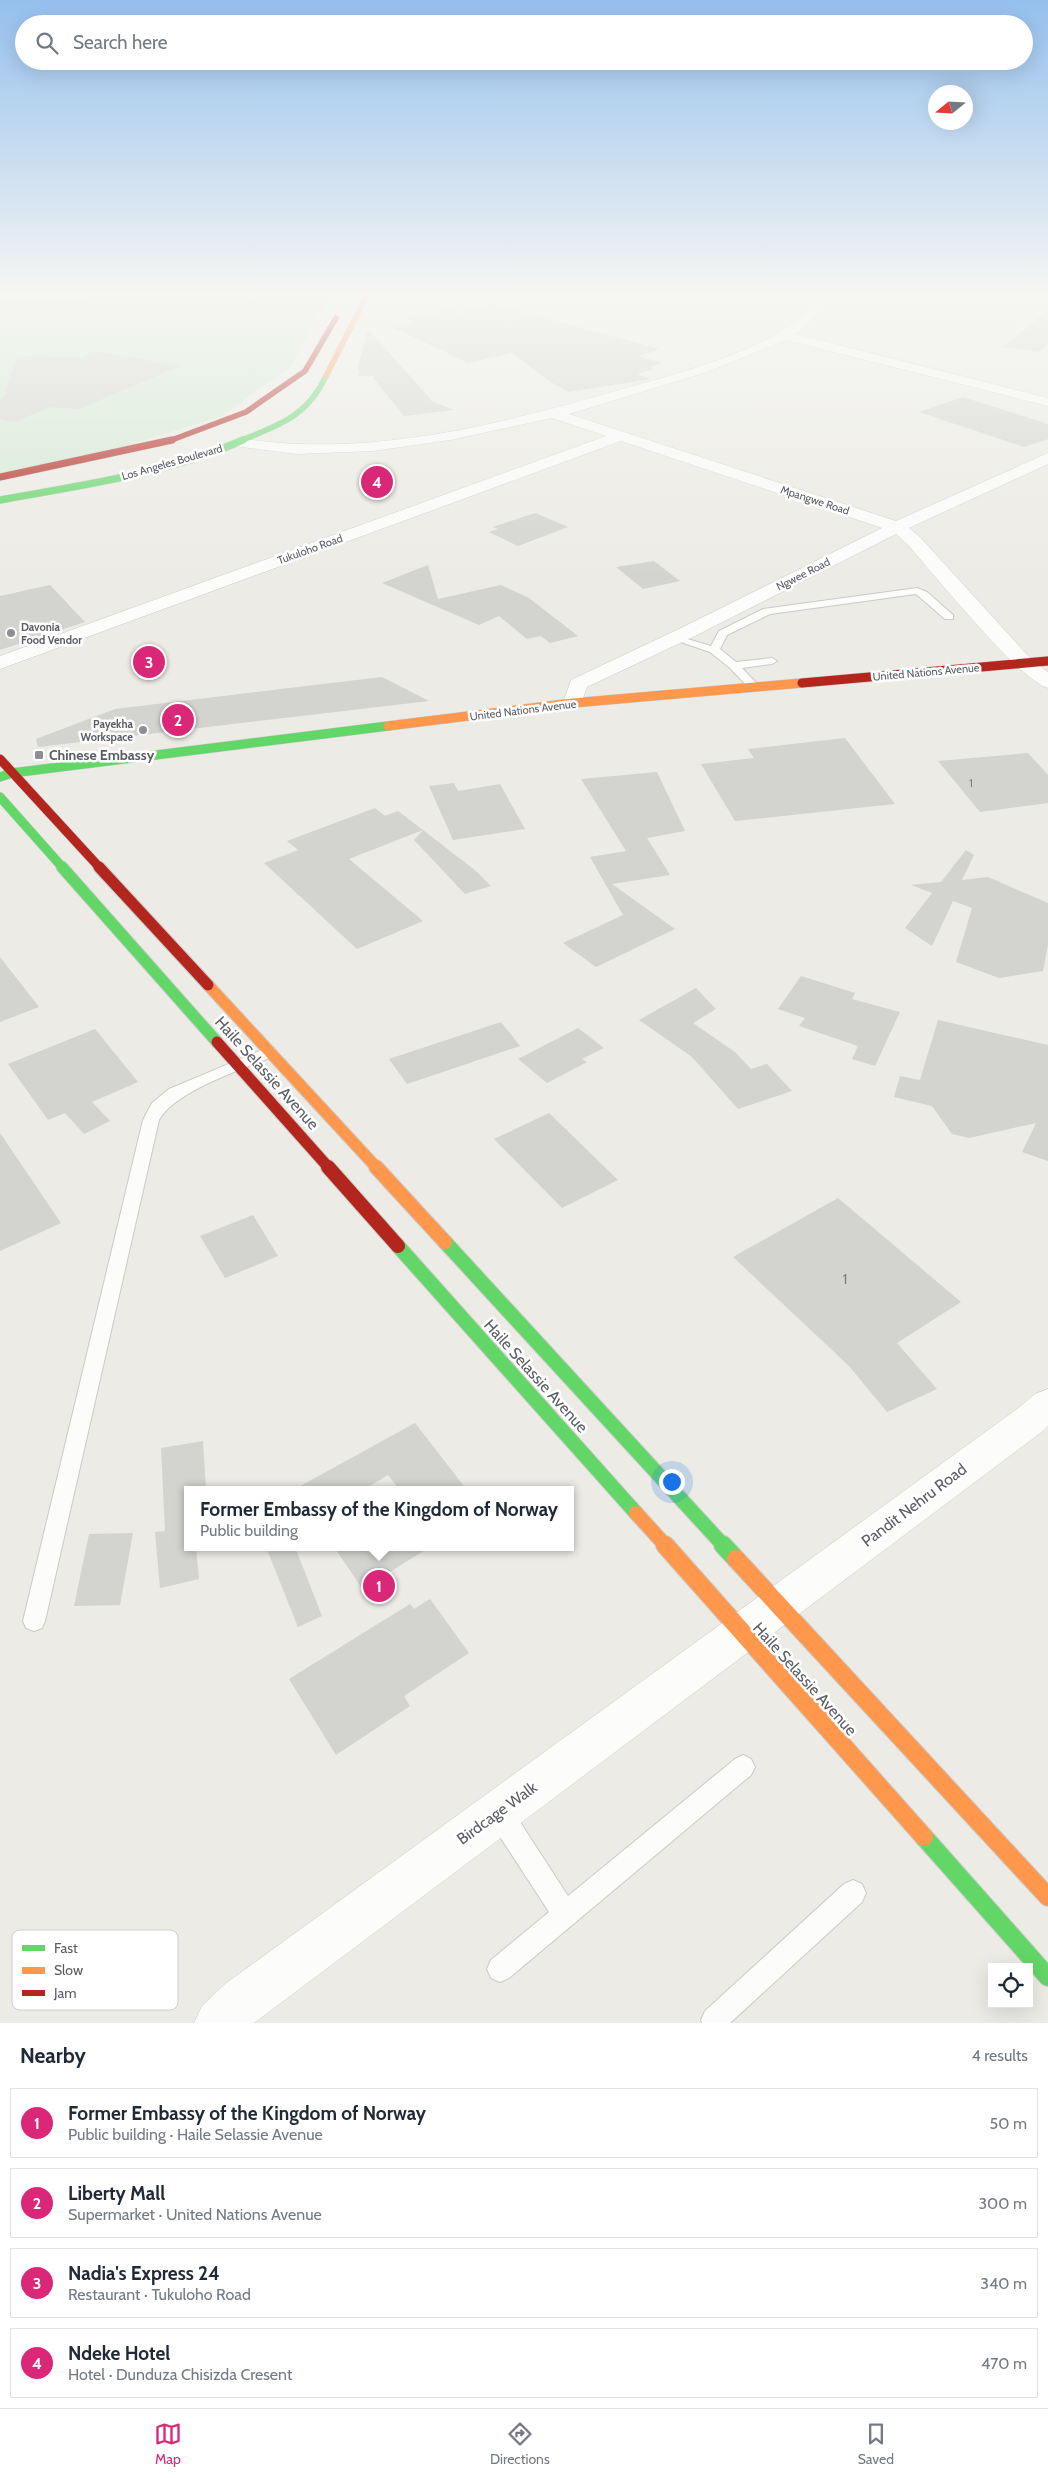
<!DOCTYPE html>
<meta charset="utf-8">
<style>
:root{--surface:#fff;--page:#f2f2f3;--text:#1f2937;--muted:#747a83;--line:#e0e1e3;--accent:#db2777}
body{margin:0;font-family:Cabin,sans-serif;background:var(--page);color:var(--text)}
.controls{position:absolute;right:15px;bottom:15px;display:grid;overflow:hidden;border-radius:0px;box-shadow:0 5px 20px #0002}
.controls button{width:45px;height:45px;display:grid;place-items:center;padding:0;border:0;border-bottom:1px solid var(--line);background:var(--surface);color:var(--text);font:25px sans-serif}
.compass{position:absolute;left:928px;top:85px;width:45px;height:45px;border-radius:50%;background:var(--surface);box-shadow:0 5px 20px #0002;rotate:252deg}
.you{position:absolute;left:671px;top:1481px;width:18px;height:18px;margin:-12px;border:4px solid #fff;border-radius:50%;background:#1a73e8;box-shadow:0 0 0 8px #1a73e833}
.badge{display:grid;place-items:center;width:32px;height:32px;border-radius:50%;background:var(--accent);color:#fff;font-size:16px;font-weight:700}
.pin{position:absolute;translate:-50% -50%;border:2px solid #fff;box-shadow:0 1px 5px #0006}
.popup{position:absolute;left:184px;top:1486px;width:390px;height:65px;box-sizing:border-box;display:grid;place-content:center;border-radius:0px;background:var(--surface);filter:drop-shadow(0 1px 4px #0005);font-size:16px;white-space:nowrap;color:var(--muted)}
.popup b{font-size:19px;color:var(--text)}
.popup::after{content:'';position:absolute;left:50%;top:100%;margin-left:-10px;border:10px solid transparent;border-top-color:var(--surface)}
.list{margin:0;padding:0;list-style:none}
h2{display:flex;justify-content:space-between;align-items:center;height:65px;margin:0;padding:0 20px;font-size:21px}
h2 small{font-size:16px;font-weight:400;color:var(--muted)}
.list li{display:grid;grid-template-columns:32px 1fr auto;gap:15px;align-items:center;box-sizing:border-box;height:70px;margin:0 10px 10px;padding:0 10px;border:1px solid var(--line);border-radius:0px}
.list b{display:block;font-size:19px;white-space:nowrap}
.list p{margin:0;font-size:16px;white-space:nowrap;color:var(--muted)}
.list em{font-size:16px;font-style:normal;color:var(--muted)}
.icon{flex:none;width:28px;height:28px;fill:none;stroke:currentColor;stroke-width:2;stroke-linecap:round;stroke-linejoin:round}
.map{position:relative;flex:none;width:1048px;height:2023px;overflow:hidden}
.search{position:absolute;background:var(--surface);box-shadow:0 5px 20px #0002;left:15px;right:15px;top:15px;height:55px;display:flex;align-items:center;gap:12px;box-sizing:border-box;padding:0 18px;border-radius:28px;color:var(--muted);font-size:19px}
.sheet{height:385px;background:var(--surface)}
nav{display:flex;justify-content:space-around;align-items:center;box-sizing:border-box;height:70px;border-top:1px solid var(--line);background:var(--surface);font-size:14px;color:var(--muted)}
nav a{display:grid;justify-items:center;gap:2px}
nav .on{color:var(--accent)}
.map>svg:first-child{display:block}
</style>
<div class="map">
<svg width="1048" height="2023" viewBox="0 0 1048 2023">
<rect width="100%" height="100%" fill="#ecebe5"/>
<path fill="#d2ead2" d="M 179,291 L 331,291 L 291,366 L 222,416 L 84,459 L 0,475 L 0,302 Z"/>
<path fill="#d3d3cf" d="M 490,303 L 660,349 L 638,356 L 662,363 L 650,367 L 654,369 L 637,374 L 651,379 L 569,392 L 549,381 L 512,353 L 468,363 L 390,326 L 414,322 L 406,318 L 456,308 L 456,315 Z
M 1048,310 L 1048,344 L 1038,352 L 1003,347 Z
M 368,329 L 432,401 L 454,410 L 404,416 L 373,378 L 375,376 L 358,376 L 359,371 L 357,371 Z
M 94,351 L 180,366 L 79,409 L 50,407 L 14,422 L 0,419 L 0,400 L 5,395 L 11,371 L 13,371 L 18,357 L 47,355 L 47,358 L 81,358 Z
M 963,397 L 1048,424 L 1048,439 L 1024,447 L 919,412 Z
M 535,513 L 568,527 L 518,546 L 489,532 L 498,529 L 493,527 Z
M 654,561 L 680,581 L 643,589 L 616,567 Z
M 428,565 L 438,599 L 501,585 L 529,598 L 578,636 L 550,643 L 541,636 L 527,639 L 499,616 L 479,625 L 382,583 Z
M 50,585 L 85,622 L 0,650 L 0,596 Z
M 382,677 L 429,701 L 38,747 L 36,739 L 115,709 Z
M 845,738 L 895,804 L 735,821 L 701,764 L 754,758 L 748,749 Z
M 1028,753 L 1048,775 L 1048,803 L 980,812 L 938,761 Z
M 657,772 L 685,831 L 647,838 L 670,875 L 612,884 L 675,929 L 596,967 L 563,943 L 623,915 L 590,857 L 626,851 L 581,779 Z
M 454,783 L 458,791 L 500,784 L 525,829 L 453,840 L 429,786 Z
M 375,808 L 385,816 L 398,811 L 423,830 L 349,859 L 423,921 L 357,949 L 264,863 L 298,850 L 287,841 Z
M 423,830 L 476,871 L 491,886 L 465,894 L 414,840 Z
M 966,850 L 974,855 L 962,880 L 988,877 L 1048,903 L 1048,944 L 1043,971 L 999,978 L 956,962 L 972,908 L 953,901 L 932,946 L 905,928 L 932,893 L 911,885 L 941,882 Z
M 0,957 L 39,1007 L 0,1022 Z
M 801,976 L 855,993 L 852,999 L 900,1012 L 875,1066 L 852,1059 L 858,1046 L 799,1026 L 805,1018 L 778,1009 Z
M 696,988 L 716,1009 L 693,1023 L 735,1052 L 751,1069 L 767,1064 L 792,1091 L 738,1109 L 692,1057 L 639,1020 Z
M 938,1020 L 1048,1045 L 1048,1161 L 1022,1152 L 1036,1123 L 969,1138 L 952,1134 L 932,1106 L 894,1097 L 900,1076 L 920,1080 Z
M 501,1022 L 520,1046 L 407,1084 L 389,1059 Z
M 578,1028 L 604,1048 L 582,1059 L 587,1062 L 547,1083 L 518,1059 Z
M 95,1029 L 138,1082 L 92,1102 L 110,1121 L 84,1134 L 65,1113 L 48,1120 L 8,1064 Z
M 549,1113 L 618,1180 L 562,1208 L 494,1139 Z
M 0,1133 L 61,1223 L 0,1251 Z
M 838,1198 L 961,1302 L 897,1343 L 937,1389 L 887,1412 L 849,1366 L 733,1257 Z
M 253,1215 L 278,1256 L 225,1278 L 200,1236 Z
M 415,1423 L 467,1490 L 400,1490 L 388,1475 L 363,1490 L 293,1490 Z
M 203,1441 L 206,1490 L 188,1490 L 188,1547 L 196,1547 L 199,1579 L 160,1588 L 155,1532 L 165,1531 L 161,1448 Z
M 133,1533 L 120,1605 L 74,1606 L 89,1534 Z
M 266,1547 L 295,1547 L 322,1616 L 298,1627 Z
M 334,1547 L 430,1547 L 388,1573 L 397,1585 L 368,1597 Z
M 430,1599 L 469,1653 L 404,1696 L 410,1706 L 336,1755 L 289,1679 L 410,1604 L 414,1609 Z"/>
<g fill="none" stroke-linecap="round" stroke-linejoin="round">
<defs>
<path id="lane" d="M 917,588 L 927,592 L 953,615 L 953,619 L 945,619 L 916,594 L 770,614 L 727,635 L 720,649 L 736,662 L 772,658 L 777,661 L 772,664 L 742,668 L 760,687 L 754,690 L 750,689 L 730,668 L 710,652 L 669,638 L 674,635 L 711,646 L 719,631 L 763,609 Z
M 269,1047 L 274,1048 L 277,1052 L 274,1056 C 243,1069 175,1091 159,1120 L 45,1621 L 42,1628 L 34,1631 L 26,1628 L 23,1621 L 143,1120 L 152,1103 L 169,1089 Z
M 743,1755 L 751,1759 L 755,1767 L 751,1775 L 509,1978 L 500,1982 L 491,1978 L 487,1969 L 491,1960 L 549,1912 L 491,1823 L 488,1814 L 491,1805 L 500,1802 L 509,1805 L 568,1896 L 735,1759 Z
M 853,1880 L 862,1884 L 866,1893 L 862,1902 L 730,2023 L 702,2023 L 701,2020 L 705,2011 L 844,1884 Z"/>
<path id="street" d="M 832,291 L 846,291 L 795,334 L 1048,398 L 1048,406 L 786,340 L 707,372 L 569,414 L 896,521 L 1048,453 L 1048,464 L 909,528 L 920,537 L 1031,659 L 1048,672 L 1048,688 C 1020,681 932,572 908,545 L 896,534 L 697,635 L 587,687 L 580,707 L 573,709 L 566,707 L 563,703 L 571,680 L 683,627 L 882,528 L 621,441 L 0,669 L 0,656 L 606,436 L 552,418 L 450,440 L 373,451 L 297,454 L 234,446 L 231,443 L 234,440 L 239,438 C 368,459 502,424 626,388 C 677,374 731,359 779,333 C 798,322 815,305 832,291 Z
M 1048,1389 L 1048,1426 L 1043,1431 L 254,2023 L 194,2023 L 202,2006 L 225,1984 L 1017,1409 L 1035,1394 Z"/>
<path id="fast-far5" d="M 240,441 C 279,425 307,417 326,376"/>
<path id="fast-far4" d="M 0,500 C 82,485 166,474 243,440"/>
<path id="fast-far3" d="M 0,777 L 12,773 L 388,726
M 0,797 L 63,868"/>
<path id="fast-far2" d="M 62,867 L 217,1042"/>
<path id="fast-far1" d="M 445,1242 L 724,1546
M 398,1246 L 636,1513"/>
<path id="fast" d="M 723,1545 L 736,1559
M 924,1837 L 1048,1977"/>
<path id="slow-far4" d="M 326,376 L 369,291"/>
<path id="slow-far3" d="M 388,726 L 573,703 L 802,683"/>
<path id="slow-far2" d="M 208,985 L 377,1168"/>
<path id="slow-far1" d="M 376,1167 L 445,1242
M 636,1513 L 666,1546"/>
<path id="slow" d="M 665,1545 L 924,1837
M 736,1559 L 1048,1897"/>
<path id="jam-far4" d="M 169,441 L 246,412 L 305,371 L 336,318"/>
<path id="jam-far3" d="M 0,477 L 172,440"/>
<path id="jam-far2" d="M 802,683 L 1048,661
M 0,759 L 100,868"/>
<path id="jam-far1" d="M 99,867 L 208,985
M 217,1042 L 329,1168"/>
<path id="jam" d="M 328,1167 L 398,1246"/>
</defs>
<use href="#lane" stroke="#c9cac9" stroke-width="2"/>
<use href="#street" stroke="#c9cac9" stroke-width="1"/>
<use href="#fast-far5" stroke="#cacaca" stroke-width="6"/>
<use href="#fast-far4" stroke="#cacaca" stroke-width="8"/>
<use href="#fast-far3" stroke="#cacaca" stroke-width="10"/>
<use href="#fast-far2" stroke="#cacaca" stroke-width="13"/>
<use href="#fast-far1" stroke="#cacaca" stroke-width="16"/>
<use href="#fast" stroke="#cacaca" stroke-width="20"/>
<use href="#slow-far4" stroke="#cacaca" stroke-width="6"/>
<use href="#slow-far3" stroke="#cacaca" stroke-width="10"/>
<use href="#slow-far2" stroke="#cacaca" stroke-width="13"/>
<use href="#slow-far1" stroke="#cacaca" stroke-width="16"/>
<use href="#slow" stroke="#cacaca" stroke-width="20"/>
<use href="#jam-far4" stroke="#cacaca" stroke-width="6"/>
<use href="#jam-far3" stroke="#cacaca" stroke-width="8"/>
<use href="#jam-far2" stroke="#cacaca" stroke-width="10"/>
<use href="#jam-far1" stroke="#cacaca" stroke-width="13"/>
<use href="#jam" stroke="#cacaca" stroke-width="16"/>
<use href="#lane" fill="#fcfcfb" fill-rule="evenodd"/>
<use href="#street" fill="#fcfcfb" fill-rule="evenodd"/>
<use href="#fast-far5" stroke="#63d668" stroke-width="5.5"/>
<use href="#fast-far4" stroke="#63d668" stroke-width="7"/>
<use href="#fast-far3" stroke="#63d668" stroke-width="9"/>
<use href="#fast-far2" stroke="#63d668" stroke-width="11"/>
<use href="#fast-far1" stroke="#63d668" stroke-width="14"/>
<use href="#fast" stroke="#63d668" stroke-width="18"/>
<use href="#slow-far4" stroke="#ff974d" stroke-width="5.5"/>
<use href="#slow-far3" stroke="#ff974d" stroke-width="9"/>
<use href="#slow-far2" stroke="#ff974d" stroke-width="11"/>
<use href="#slow-far1" stroke="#ff974d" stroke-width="14"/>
<use href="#slow" stroke="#ff974d" stroke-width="18"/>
<use href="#jam-far4" stroke="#b3261e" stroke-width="5.5"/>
<use href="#jam-far3" stroke="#b3261e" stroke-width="7"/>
<use href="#jam-far2" stroke="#b3261e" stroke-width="9"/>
<use href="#jam-far1" stroke="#b3261e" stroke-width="11"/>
<use href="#jam" stroke="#b3261e" stroke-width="14"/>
</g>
<linearGradient id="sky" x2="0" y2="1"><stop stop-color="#95c0ee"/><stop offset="0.51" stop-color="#f6f6f3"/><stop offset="1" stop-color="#f6f6f3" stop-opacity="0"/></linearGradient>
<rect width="1048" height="575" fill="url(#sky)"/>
<g fill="#8d8f92" stroke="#fff" stroke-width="2">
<circle cx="11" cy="633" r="5"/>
<circle cx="143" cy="730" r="5"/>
<rect x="34" y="750" width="10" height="10" rx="2.5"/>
</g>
<g text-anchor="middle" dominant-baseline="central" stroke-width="5" stroke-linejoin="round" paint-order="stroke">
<g font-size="11" fill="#5a5d65" stroke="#fff">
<text transform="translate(172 462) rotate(-16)">Los Angeles Boulevard</text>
<text transform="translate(815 500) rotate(18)">Mpangwe Road</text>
<text transform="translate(310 549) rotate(-20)">Tukuloho Road</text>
<text transform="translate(803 574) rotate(-27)">Ngwee Road</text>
<text transform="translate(926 672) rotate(-5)">United Nations Avenue</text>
<text transform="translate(523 710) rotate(-7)">United Nations Avenue</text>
</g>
<g font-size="11" font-weight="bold" fill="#5a5d65" stroke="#fff" text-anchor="start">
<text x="21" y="627">Davonia<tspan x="21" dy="13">Food Vendor</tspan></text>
<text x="133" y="724" text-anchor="end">Payekha<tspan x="133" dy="13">Workspace</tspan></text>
</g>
<g font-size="11" fill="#7a7c80">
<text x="971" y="783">1</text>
</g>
<g font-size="14" font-weight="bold" fill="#5a5d65" stroke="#fff" text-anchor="start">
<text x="49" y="755">Chinese Embassy</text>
</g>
<g font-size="14" fill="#7a7c80">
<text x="845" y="1279">1</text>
</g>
<g font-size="16" fill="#5a5d65" stroke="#fff">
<text transform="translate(267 1073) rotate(48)">Haile Selassie Avenue</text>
<text transform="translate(536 1376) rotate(48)">Haile Selassie Avenue</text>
<text transform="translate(914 1505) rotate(-37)">Pandit Nehru Road</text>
<text transform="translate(805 1679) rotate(48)">Haile Selassie Avenue</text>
<text transform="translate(497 1813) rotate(-36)">Birdcage Walk</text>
</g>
</g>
<rect x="12" y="1930" width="166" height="80" rx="8" fill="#fff" stroke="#ceced1" stroke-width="1"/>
<rect x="22" y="1945" width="23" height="6" fill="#63d668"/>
<rect x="22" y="1967" width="23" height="7" fill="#ff974d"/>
<rect x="22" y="1990" width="23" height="6" fill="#b3261e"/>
<g font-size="14" fill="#5a5d65">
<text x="54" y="1953">Fast</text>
<text x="54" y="1975">Slow</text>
<text x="54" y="1998">Jam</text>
</g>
</svg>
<div class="controls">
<button><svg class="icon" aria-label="locate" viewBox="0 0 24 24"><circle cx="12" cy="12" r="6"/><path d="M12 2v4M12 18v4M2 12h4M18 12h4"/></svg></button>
</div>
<svg class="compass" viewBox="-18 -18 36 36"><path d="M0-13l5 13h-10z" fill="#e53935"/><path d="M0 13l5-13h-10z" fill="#747a83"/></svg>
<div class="you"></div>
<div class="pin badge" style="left:379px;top:1586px">1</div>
<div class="popup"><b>Former Embassy of the Kingdom of Norway</b>Public building</div>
<div class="pin badge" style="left:178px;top:720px">2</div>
<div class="pin badge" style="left:149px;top:662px">3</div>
<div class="pin badge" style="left:377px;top:482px">4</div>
<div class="search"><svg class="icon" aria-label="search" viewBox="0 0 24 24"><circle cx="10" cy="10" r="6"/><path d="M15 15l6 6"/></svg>Search here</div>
</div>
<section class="sheet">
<h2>Nearby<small>4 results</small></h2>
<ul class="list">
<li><span class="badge">1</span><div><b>Former Embassy of the Kingdom of Norway</b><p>Public building · Haile Selassie Avenue</p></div><em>50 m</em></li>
<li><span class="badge">2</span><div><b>Liberty Mall</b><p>Supermarket · United Nations Avenue</p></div><em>300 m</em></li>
<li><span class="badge">3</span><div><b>Nadia's Express 24</b><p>Restaurant · Tukuloho Road</p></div><em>340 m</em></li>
<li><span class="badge">4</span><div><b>Ndeke Hotel</b><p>Hotel · Dunduza Chisizda Cresent</p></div><em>470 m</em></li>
</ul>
</section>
<nav>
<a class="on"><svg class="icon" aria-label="map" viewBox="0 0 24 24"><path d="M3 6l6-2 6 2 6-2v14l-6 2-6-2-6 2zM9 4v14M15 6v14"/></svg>Map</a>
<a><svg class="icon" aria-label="directions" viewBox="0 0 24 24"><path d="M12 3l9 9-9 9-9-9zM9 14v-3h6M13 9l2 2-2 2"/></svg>Directions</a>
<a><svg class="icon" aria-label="saved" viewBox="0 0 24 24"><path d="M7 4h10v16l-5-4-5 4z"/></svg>Saved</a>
</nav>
